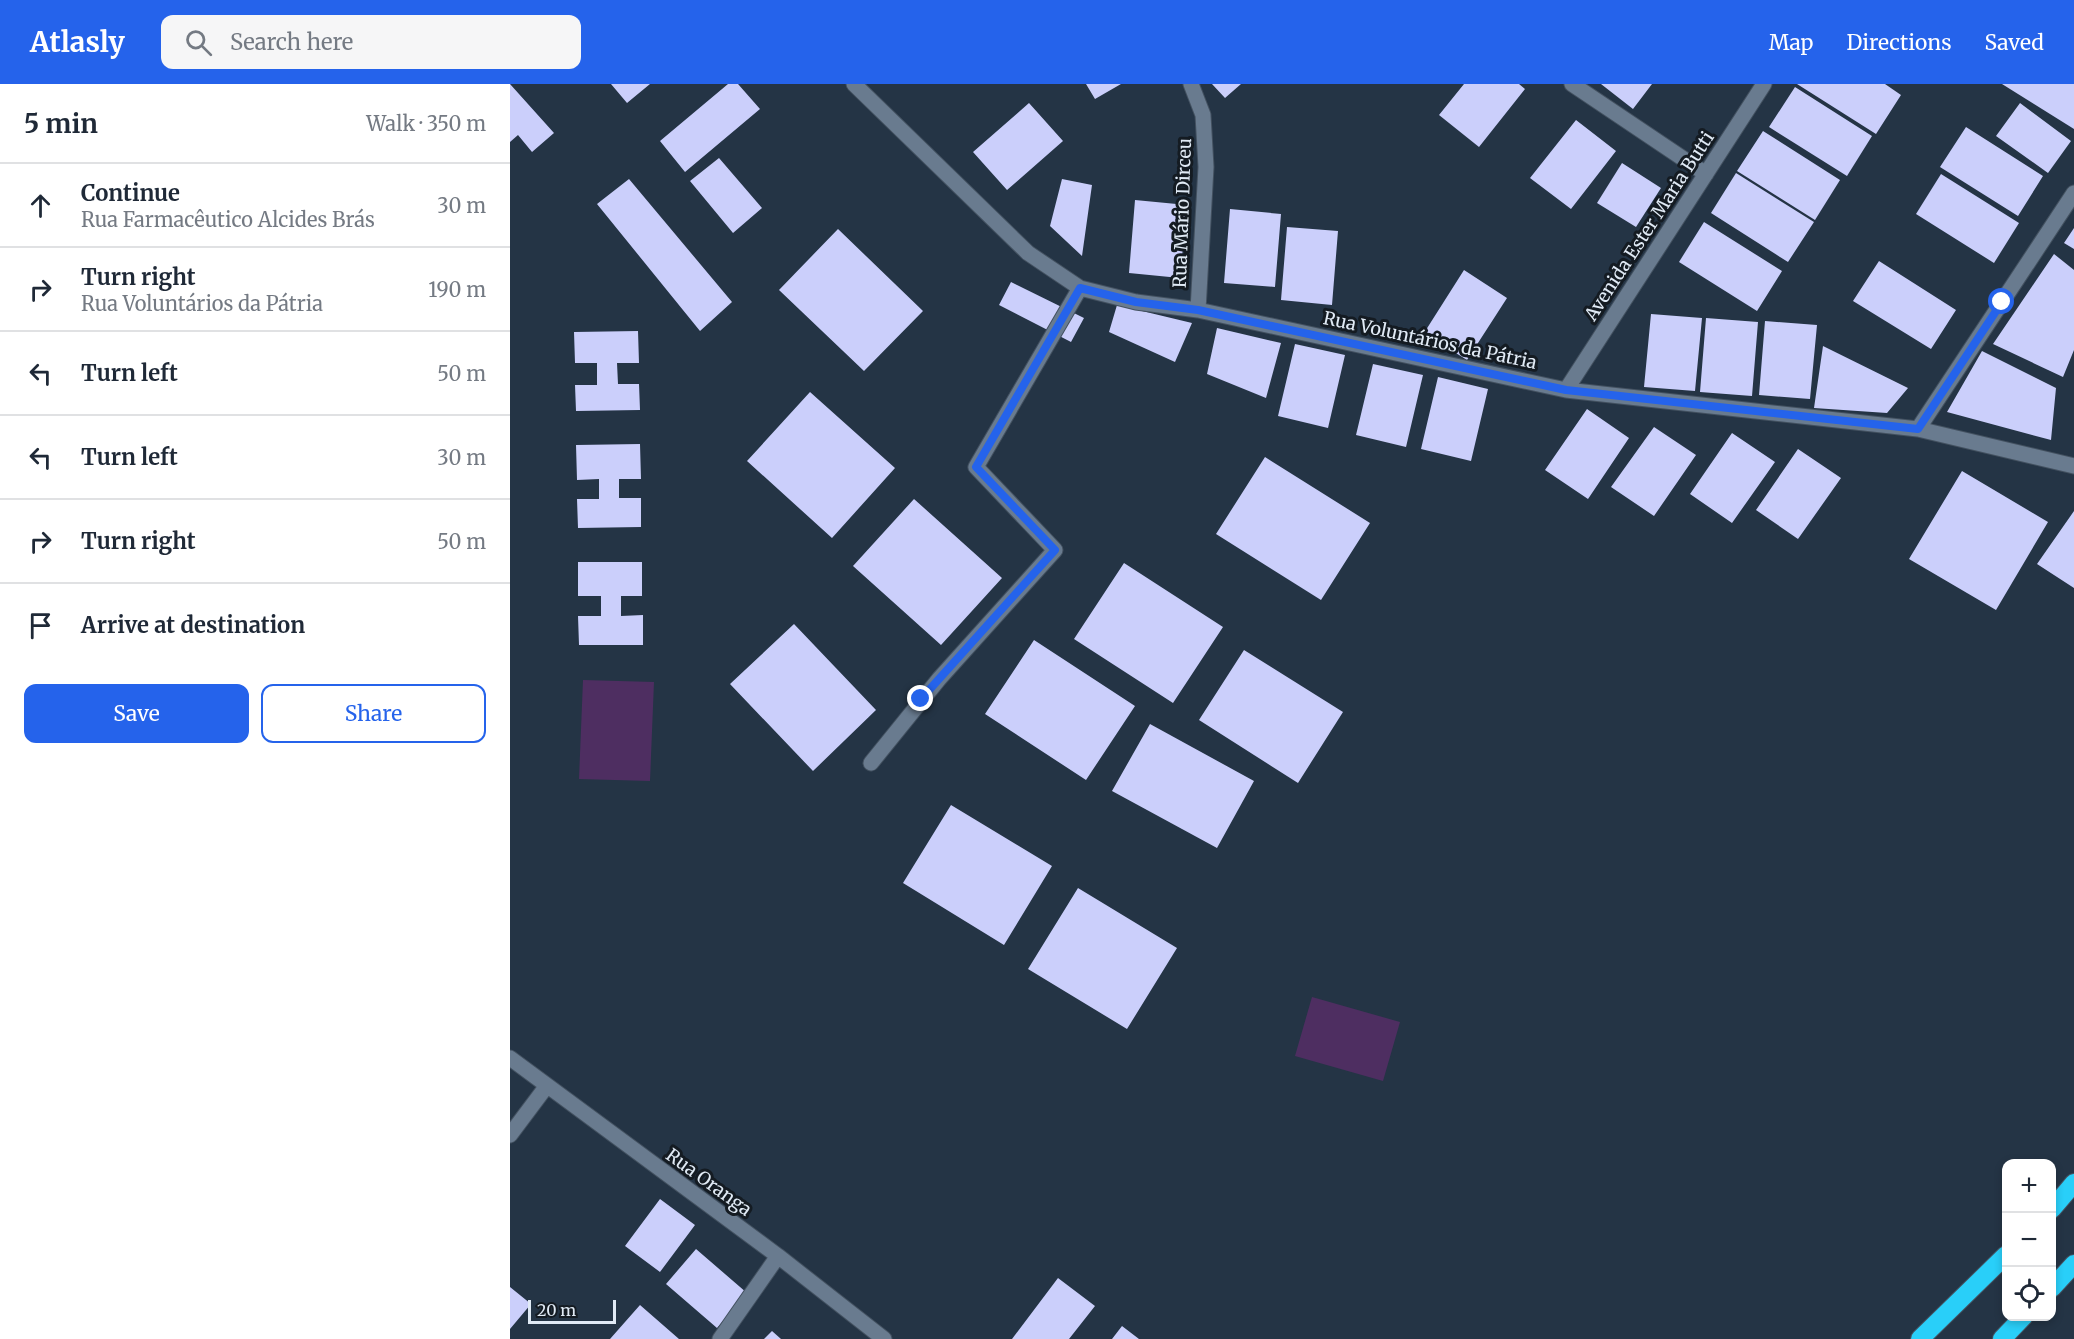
<!DOCTYPE html>
<meta charset="utf-8">
<style>
:root{--surface:#fff;--page:#f6f6f7;--text:#1f2937;--muted:#747a83;--line:#e0e1e3;--accent:#2563eb}
body{margin:0;font-family:Merriweather,serif;background:var(--page);color:var(--text)}
.controls{position:absolute;right:18px;bottom:18px;display:grid;overflow:hidden;border-radius:12px;box-shadow:0 3px 9px #0003}
.controls button{width:54px;height:54px;display:grid;place-items:center;padding:0;border:0;border-bottom:2px solid var(--line);background:var(--surface);color:var(--text);font:30px sans-serif}
.scale{position:absolute;left:18px;bottom:15px;width:88px;box-sizing:border-box;padding-left:6px;border:3px solid #e0eaf5;border-top:0;font-size:16px;line-height:21px;white-space:nowrap;color:#e0eaf5;-webkit-text-stroke:4px #141b22;paint-order:stroke}
.stop{position:absolute;width:18px;height:18px;margin:-14px;border:4px solid #2563eb;border-radius:50%;background:#fff}
.stop.end{background:#2563eb;border-color:#fff;box-shadow:0 2px 6px #0008}
.list{margin:0;padding:0;list-style:none}
h2{display:flex;justify-content:space-between;align-items:center;height:78px;margin:0;padding:0 24px;font-size:26px}
h2 small{font-size:20px;font-weight:400;color:var(--muted)}
.list li{display:grid;grid-template-columns:39px 1fr auto;gap:18px;align-items:center;box-sizing:border-box;height:84px;padding:0 24px;border-top:2px solid var(--line)}
.list b{display:block;font-size:22px;white-space:nowrap}
.list p{margin:0;font-size:20px;white-space:nowrap;color:var(--muted)}
.list em{font-size:20px;font-style:normal;color:var(--muted)}
.actions{display:flex;gap:12px;padding:18px 24px}
.actions a{flex:1;padding:14px 0;border:2px solid var(--accent);border-radius:12px;text-align:center;font-size:21px;color:var(--accent)}
.actions .main{background:var(--accent);color:#fff}
.icon{flex:none;width:33px;height:33px;fill:none;stroke:currentColor;stroke-width:2;stroke-linecap:round;stroke-linejoin:round}
.map{position:relative;flex:none;width:1564px;height:1255px;overflow:hidden}
header{display:flex;align-items:center;gap:36px;box-sizing:border-box;height:84px;padding:0 30px;background:var(--accent);color:#fff}
header strong{font-size:28px}
nav{display:flex;gap:33px;margin-inline-start:auto;font-size:21px}
.search{width:420px;height:54px;background:var(--page);display:flex;align-items:center;gap:15px;box-sizing:border-box;padding:0 21px;border-radius:12px;color:var(--muted);font-size:22px}
main{display:flex}
aside{flex:1;background:var(--surface)}
.map>svg:first-child{display:block}
</style>
<header>
<strong>Atlasly</strong>
<div class="search"><svg class="icon" aria-label="search" viewBox="0 0 24 24"><circle cx="10" cy="10" r="6"/><path d="M15 15l6 6"/></svg>Search here</div>
<nav><a>Map</a><a>Directions</a><a>Saved</a></nav>
</header>
<main>
<aside>
<h2>5 min<small>Walk · 350 m</small></h2>
<ul class="list">
<li><svg class="icon" aria-label="ahead" viewBox="0 0 24 24"><path d="M12 20V5M6 11l6-6 6 6"/></svg><div><b>Continue</b><p>Rua Farmacêutico Alcides Brás</p></div><em>30 m</em></li>
<li><svg class="icon" aria-label="right" viewBox="0 0 24 24"><path d="M7 20v-9h11M14 6l5 5-5 5"/></svg><div><b>Turn right</b><p>Rua Voluntários da Pátria</p></div><em>190 m</em></li>
<li><svg class="icon" aria-label="left" viewBox="0 0 24 24"><path d="M17 20v-9H6M10 6l-5 5 5 5"/></svg><div><b>Turn left</b></div><em>50 m</em></li>
<li><svg class="icon" aria-label="left" viewBox="0 0 24 24"><path d="M17 20v-9H6M10 6l-5 5 5 5"/></svg><div><b>Turn left</b></div><em>30 m</em></li>
<li><svg class="icon" aria-label="right" viewBox="0 0 24 24"><path d="M7 20v-9h11M14 6l5 5-5 5"/></svg><div><b>Turn right</b></div><em>50 m</em></li>
<li><svg class="icon" aria-label="arrive" viewBox="0 0 24 24"><path d="M6 21V4h12l-3 4 3 4H6"/></svg><div><b>Arrive at destination</b></div></li>
</ul>
<div class="actions"><a class="main">Save</a><a>Share</a></div>
</aside>
<div class="map">
<svg width="1564" height="1255" viewBox="0 0 1564 1255">
<rect width="100%" height="100%" fill="#243445"/>
<path fill="#4e2e61" d="M 73,596 L 144,598 L 140,697 L 69,695 Z
M 802,913 L 890,938 L 873,997 L 785,972 Z"/>
<path fill="#cbcffb" d="M 0,0 L 44,49 L 22,68 L 8,51 L 0,58 Z
M 101,0 L 140,0 L 117,19 Z
M 218,0 L 228,0 L 250,25 L 175,88 L 150,57 Z
M 576,0 L 611,0 L 585,15 Z
M 702,0 L 731,0 L 715,14 Z
M 954,0 L 1009,0 L 1015,5 L 969,63 L 929,31 Z
M 1091,0 L 1142,0 L 1123,25 Z
M 1287,0 L 1375,0 L 1391,11 L 1366,50 Z
M 1492,0 L 1564,0 L 1564,45 Z
M 1285,3 L 1362,52 L 1337,92 L 1259,43 Z
M 519,19 L 553,57 L 497,106 L 463,68 Z
M 1510,19 L 1561,57 L 1538,89 L 1486,52 Z
M 1066,36 L 1106,67 L 1061,125 L 1020,94 Z
M 1456,43 L 1533,92 L 1508,132 L 1430,83 Z
M 1253,47 L 1330,96 L 1305,136 L 1227,87 Z
M 209,74 L 252,124 L 223,149 L 180,97 Z
M 1112,79 L 1151,104 L 1126,143 L 1087,119 Z
M 1226,89 L 1304,138 L 1278,178 L 1201,129 Z
M 1431,90 L 1509,139 L 1484,179 L 1406,130 Z
M 119,95 L 222,218 L 190,247 L 87,120 Z
M 552,95 L 582,101 L 572,172 L 540,142 Z
M 625,116 L 677,121 L 670,194 L 619,189 Z
M 720,125 L 771,130 L 765,203 L 714,199 Z
M 1194,138 L 1272,187 L 1247,227 L 1169,178 Z
M 777,143 L 828,147 L 822,221 L 771,216 Z
M 1564,144 L 1564,165 L 1554,159 Z
M 328,145 L 413,227 L 354,287 L 269,206 Z
M 1544,170 L 1564,186 L 1564,266 L 1553,293 L 1483,260 Z
M 1369,177 L 1446,226 L 1421,265 L 1343,217 Z
M 954,186 L 997,214 L 957,276 L 914,249 Z
M 501,198 L 574,234 L 561,258 L 489,221 Z
M 607,221 L 682,239 L 665,278 L 599,248 Z
M 1141,230 L 1192,234 L 1185,307 L 1134,303 Z
M 1196,234 L 1248,238 L 1242,312 L 1190,308 Z
M 1255,237 L 1307,241 L 1300,315 L 1249,311 Z
M 707,244 L 771,259 L 756,314 L 697,290 Z
M 128,247 L 129,279 L 107,279 L 108,300 L 129,300 L 130,326 L 66,327 L 65,301 L 87,301 L 87,279 L 65,279 L 64,248 Z
M 785,260 L 835,271 L 818,344 L 768,332 Z
M 1313,262 L 1398,304 L 1377,329 L 1304,324 Z
M 1472,267 L 1546,304 L 1541,356 L 1437,328 Z
M 863,280 L 913,291 L 896,363 L 846,351 Z
M 928,293 L 978,305 L 961,377 L 911,365 Z
M 300,308 L 385,384 L 322,454 L 237,377 Z
M 1077,325 L 1119,354 L 1078,415 L 1035,386 Z
M 1144,343 L 1186,371 L 1144,432 L 1101,403 Z
M 1222,349 L 1265,378 L 1222,439 L 1180,410 Z
M 130,360 L 131,395 L 109,395 L 109,414 L 131,414 L 131,443 L 68,444 L 67,415 L 89,415 L 89,395 L 67,396 L 66,361 Z
M 1288,365 L 1331,394 L 1288,455 L 1246,426 Z
M 755,373 L 860,439 L 811,516 L 706,450 Z
M 1452,387 L 1538,438 L 1486,526 L 1399,475 Z
M 404,415 L 492,494 L 431,561 L 343,482 Z
M 1564,427 L 1564,504 L 1527,480 Z
M 68,478 L 132,478 L 132,512 L 111,512 L 111,532 L 133,531 L 133,561 L 69,561 L 68,532 L 91,532 L 91,512 L 68,512 Z
M 614,479 L 713,543 L 663,619 L 564,555 Z
M 284,540 L 366,626 L 303,687 L 220,600 Z
M 524,556 L 625,622 L 576,696 L 475,630 Z
M 734,566 L 833,628 L 788,699 L 689,636 Z
M 640,640 L 744,697 L 707,764 L 602,707 Z
M 441,721 L 542,782 L 494,861 L 393,799 Z
M 568,804 L 667,864 L 617,945 L 518,885 Z
M 150,1115 L 185,1141 L 150,1188 L 115,1162 Z
M 186,1165 L 237,1209 L 207,1244 L 156,1200 Z
M 548,1194 L 585,1222 L 559,1255 L 502,1255 Z
M 0,1203 L 21,1220 L 0,1245 Z
M 130,1221 L 169,1255 L 100,1255 Z
M 612,1242 L 629,1255 L 602,1255 Z
M 262,1247 L 271,1255 L 254,1255 Z"/>
<g fill="none" stroke-linecap="round" stroke-linejoin="round">
<defs>
<path id="minor" d="M 344,0 L 518,169 L 570,204 L 626,218 L 688,226 L 1056,306 L 1408,345 L 1564,382
M 681,0 L 693,31 L 696,83 L 688,226
M 1062,0 L 1196,90
M 1056,306 L 1254,0
M 1408,345 L 1564,109
M 361,679 L 429,595 L 545,466 L 466,383 L 570,204
M 0,974 L 268,1172 L 374,1255
M 0,1051 L 36,1003
M 210,1255 L 268,1172"/>
<path id="highway" d="M 1542,1125 L 1564,1099
M 1542,1204 L 1564,1180
M 1410,1255 L 1496,1171
M 1492,1255 L 1514,1232"/>
</defs>
<use href="#minor" stroke="#435160" stroke-width="17"/>
<use href="#highway" stroke="#435160" stroke-width="20"/>
<use href="#minor" stroke="#697b8f" stroke-width="15"/>
<use href="#highway" stroke="#29cff9" stroke-width="18"/>
</g>
<g fill="none" stroke-linecap="round" stroke-linejoin="round">
<path stroke="#2563eb" stroke-width="8" d="M 411,615 L 545,466 L 466,383 L 570,204 L 626,218 L 688,226 L 1056,306 L 1408,345 L 1492,218"/>
</g>
<g text-anchor="middle" dominant-baseline="central" stroke-width="6" stroke-linejoin="round" paint-order="stroke">
<g font-size="18" fill="#e0eaf5" stroke="#141b22">
<text transform="translate(672 129) rotate(-88)">Rua Mário Dirceu</text>
<text transform="translate(1139 142) rotate(-57)">Avenida Ester Maria Butti</text>
<text transform="translate(920 256) rotate(12)">Rua Voluntários da Pátria</text>
<text transform="translate(199 1098) rotate(36)">Rua Oranga</text>
</g>
</g>
</svg>
<div class="controls">
<button>+</button>
<button>−</button>
<button><svg class="icon" aria-label="locate" viewBox="0 0 24 24"><circle cx="12" cy="12" r="6"/><path d="M12 2v4M12 18v4M2 12h4M18 12h4"/></svg></button>
</div>
<div class="scale">20 m</div>
<div class="stop" style="left:1492px;top:218px"></div>
<div class="stop end" style="left:411px;top:615px"></div>
</div>
</main>
